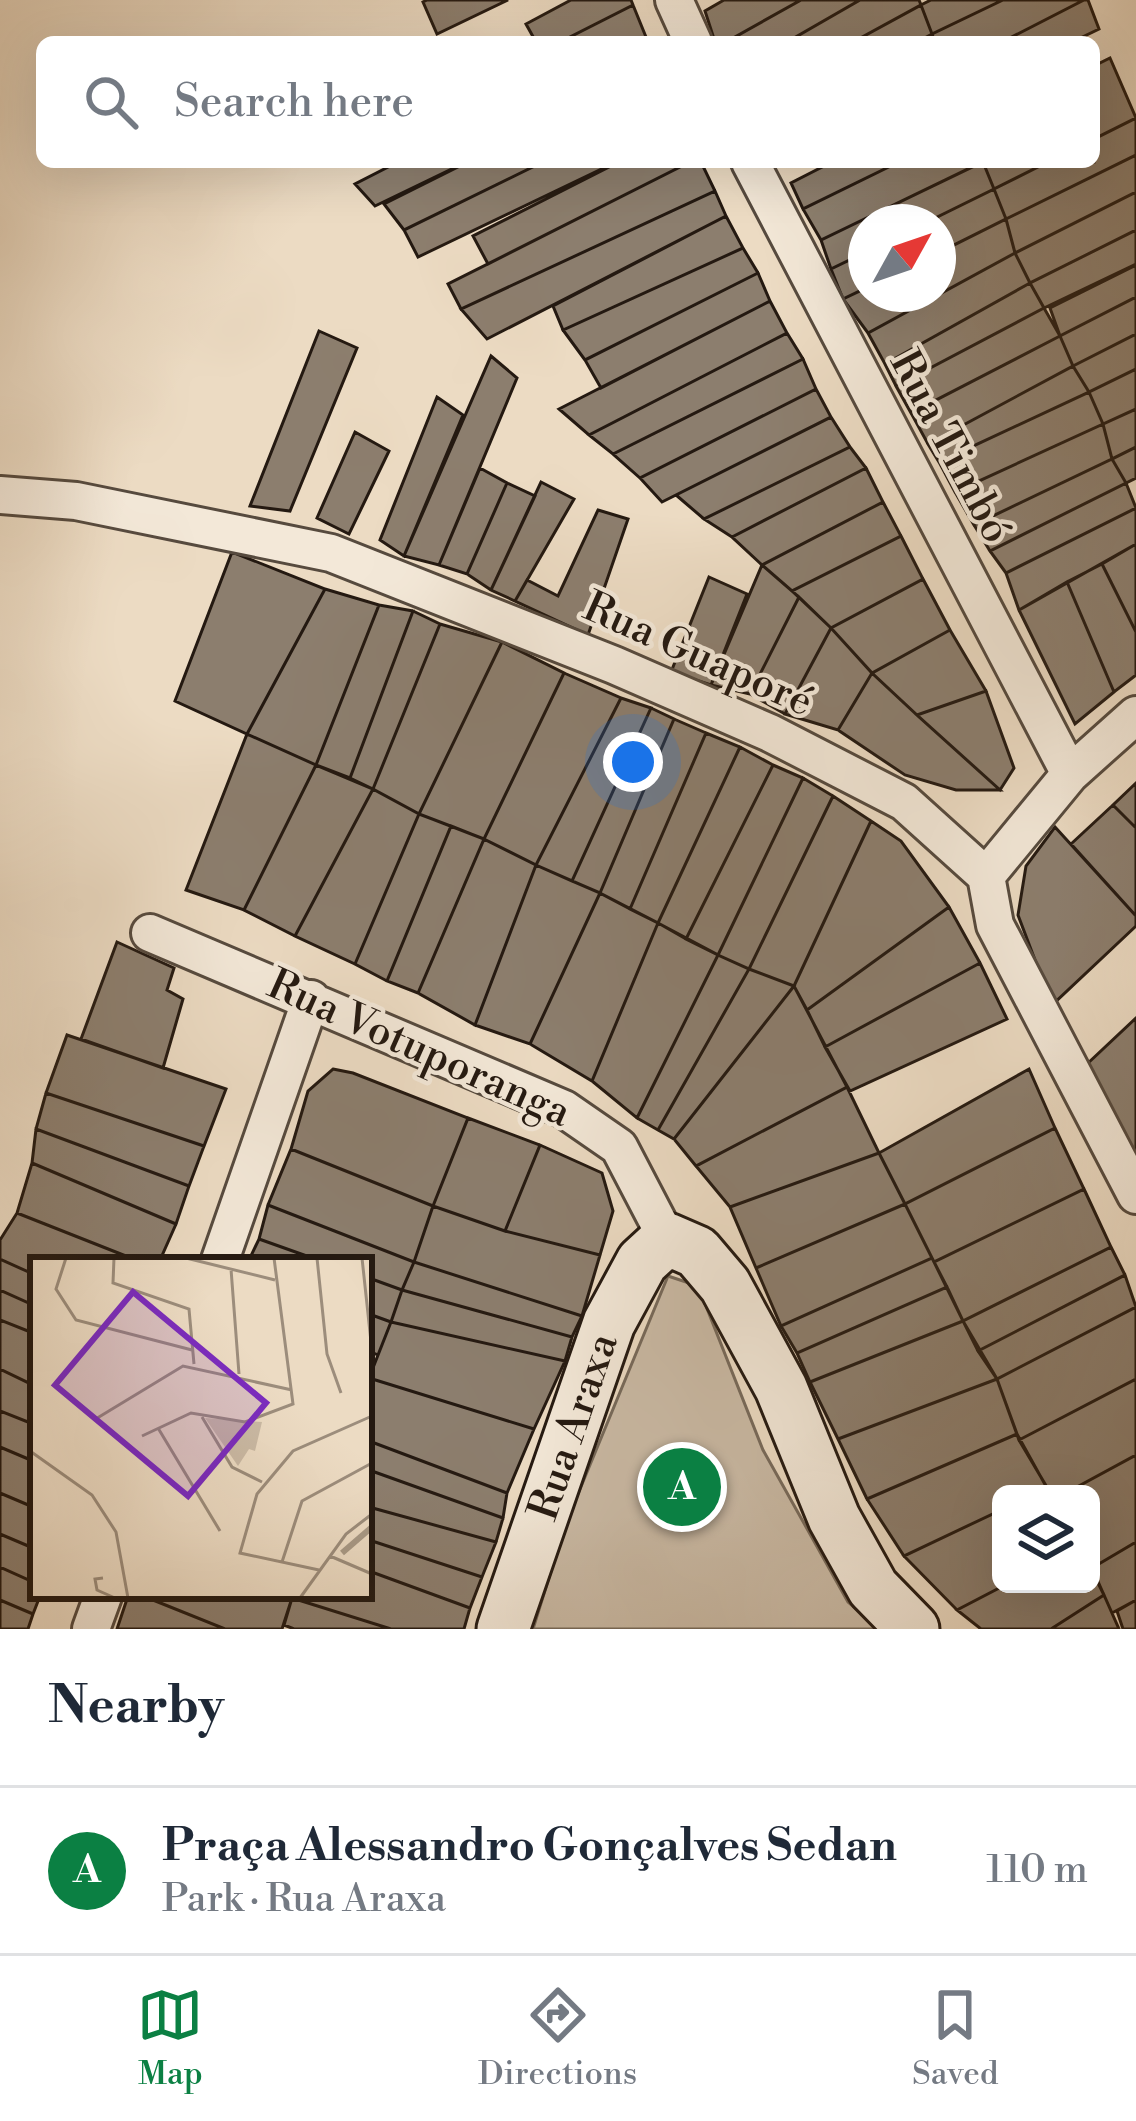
<!DOCTYPE html>
<meta charset="utf-8">
<style>
:root{--surface:#fff;--page:#f6f6f7;--text:#1f2937;--muted:#747a83;--line:#e0e1e3;--accent:#0b8043}
body{margin:0;font-family:"Libre Bodoni",serif;background:var(--page);color:var(--text)}
.controls{position:absolute;right:36px;bottom:36px;display:grid;overflow:hidden;border-radius:18px;box-shadow:0 12px 48px #0002}
.controls button{width:108px;height:108px;display:grid;place-items:center;padding:0;border:0;border-bottom:3px solid var(--line);background:var(--surface);color:var(--text);font:60px sans-serif}
.compass{position:absolute;left:848px;top:204px;width:108px;height:108px;border-radius:50%;background:var(--surface);box-shadow:0 12px 48px #0002;rotate:50deg}
.you{position:absolute;left:633px;top:762px;width:42px;height:42px;margin:-30px;border:9px solid #fff;border-radius:50%;background:#1a73e8;box-shadow:0 0 0 18px #1a73e833}
.badge{display:grid;place-items:center;width:78px;height:78px;border-radius:50%;background:var(--accent);color:#fff;font-size:39px;font-weight:700}
.pin{position:absolute;translate:-50% -50%;border:6px solid #fff;box-shadow:0 3px 12px #0006}
.list{margin:0;padding:0;list-style:none}
h2{display:flex;justify-content:space-between;align-items:center;height:156px;margin:0;padding:0 48px;font-size:51px}
h2 small{font-size:39px;font-weight:400;color:var(--muted)}
.list li{display:grid;grid-template-columns:78px 1fr auto;gap:36px;align-items:center;box-sizing:border-box;height:168px;padding:0 48px;border-top:3px solid var(--line)}
.list b{display:block;font-size:45px;white-space:nowrap}
.list p{margin:0;font-size:39px;white-space:nowrap;color:var(--muted)}
.list em{font-size:39px;font-style:normal;color:var(--muted)}
.icon{flex:none;width:66px;height:66px;fill:none;stroke:currentColor;stroke-width:2;stroke-linecap:round;stroke-linejoin:round}
.map{position:relative;flex:none;width:1136px;height:1629px;overflow:hidden}
.search{position:absolute;background:var(--surface);box-shadow:0 12px 48px #0002;left:36px;right:36px;top:36px;height:132px;display:flex;align-items:center;gap:30px;box-sizing:border-box;padding:0 42px;border-radius:18px;color:var(--muted);font-size:45px}
.sheet{height:324px;background:var(--surface)}
nav{display:flex;justify-content:space-around;align-items:center;box-sizing:border-box;height:168px;border-top:3px solid var(--line);background:var(--surface);font-size:33px;color:var(--muted)}
nav a{display:grid;justify-items:center;gap:6px}
nav .on{color:var(--accent)}
.map>svg:first-child{display:block}
</style>
<div class="map">
<svg width="1136" height="1629" viewBox="0 0 1136 1629">
<rect width="100%" height="100%" fill="#ecdbc3"/>
<filter id="stains"><feTurbulence type="fractalNoise" baseFrequency=".00167" numOctaves="4"/><feColorMatrix values="0 0 0 0 .2 0 0 0 0 .09 0 0 0 0 .02 0 0 0 .5 -.17"/></filter>
<radialGradient id="worn" r=".72"><stop offset=".6" stop-color="#630" stop-opacity="0"/><stop offset="1" stop-color="#630" stop-opacity=".3"/></radialGradient>
<path fill="#cabaa5" stroke="#776a5b" stroke-width="3" d="M 668,1276 L 698,1286 L 763,1450 L 848,1602 L 880,1629 L 533,1629 L 566,1523 Z"/>
<path fill="#8c7e6e" stroke="#241911" stroke-width="3" d="M 427,0 L 508,0 L 437,34 L 423,2 Z
M 571,0 L 631,0 L 633,5 L 560,42 L 536,42 L 526,24 Z
M 724,0 L 801,0 L 726,42 L 715,42 L 705,11 Z
M 801,0 L 860,0 L 787,42 L 726,42 Z
M 860,0 L 919,0 L 921,5 L 853,42 L 787,42 Z
M 931,0 L 1003,0 L 932,34 L 921,5 Z
M 1003,0 L 1084,0 L 1002,42 L 935,42 L 932,34 Z
M 1084,0 L 1088,0 L 1099,29 L 1072,42 L 1002,42 Z
M 633,5 L 646,37 L 637,42 L 560,42 Z
M 921,5 L 932,34 L 917,42 L 853,42 Z
M 1110,58 L 1136,118 L 1094,139 L 1094,66 Z
M 1136,118 L 1136,155 L 1006,219 L 994,189 L 1048,162 L 1094,162 L 1094,139 Z
M 1136,155 L 1136,192 L 1015,253 L 1006,219 Z
M 398,162 L 466,162 L 375,206 L 355,184 Z
M 468,162 L 543,162 L 404,230 L 384,204 Z
M 543,162 L 616,162 L 418,257 L 404,230 Z
M 619,162 L 690,162 L 488,264 L 473,236 Z
M 690,162 L 701,162 L 715,191 L 461,309 L 448,284 Z
M 832,162 L 899,162 L 803,209 L 791,183 Z
M 899,162 L 982,162 L 821,240 L 803,209 Z
M 983,162 L 1048,162 L 994,189 Z
M 983,162 L 994,189 L 927,222 L 866,222 L 866,252 L 831,269 L 821,240 Z
M 994,189 L 1006,219 L 938,253 L 938,222 L 927,222 Z
M 715,191 L 726,216 L 487,339 L 461,309 Z
M 1136,192 L 1136,230 L 1030,283 L 1015,253 Z
M 726,216 L 743,248 L 563,330 L 553,306 Z
M 1006,219 L 1015,253 L 868,333 L 843,299 L 866,288 L 866,294 L 938,294 L 938,253 Z
M 1136,230 L 1136,264 L 1044,308 L 1030,283 Z
M 743,248 L 758,273 L 585,360 L 563,330 Z
M 866,252 L 866,288 L 843,299 L 831,269 Z
M 1015,253 L 1030,283 L 885,364 L 868,333 Z
M 1136,265 L 1136,297 L 1060,336 L 1050,308 Z
M 758,273 L 770,301 L 601,388 L 585,360 Z
M 1030,283 L 1044,308 L 896,386 L 885,364 Z
M 1136,297 L 1136,334 L 1073,366 L 1060,336 Z
M 770,301 L 787,333 L 589,435 L 559,409 Z
M 1044,308 L 1060,336 L 911,413 L 896,386 Z
M 319,331 L 357,348 L 290,511 L 250,506 Z
M 787,333 L 803,359 L 613,454 L 589,435 Z
M 1136,334 L 1136,369 L 1089,392 L 1073,366 Z
M 1060,336 L 1073,366 L 928,444 L 911,413 Z
M 491,356 L 517,378 L 439,565 L 404,556 Z
M 803,359 L 816,389 L 640,478 L 613,454 Z
M 1073,366 L 1089,392 L 939,462 L 928,444 Z
M 1136,369 L 1136,409 L 1103,424 L 1089,392 Z
M 816,389 L 831,417 L 662,502 L 640,478 Z
M 1089,392 L 1103,424 L 955,492 L 939,462 Z
M 437,397 L 463,415 L 404,556 L 380,540 Z
M 1136,409 L 1136,447 L 1112,459 L 1103,424 Z
M 831,417 L 850,447 L 704,519 L 676,495 Z
M 1103,424 L 1112,459 L 974,525 L 955,492 Z
M 355,432 L 389,451 L 349,534 L 317,518 Z
M 850,447 L 866,468 L 732,537 L 704,519 Z
M 1136,447 L 1136,478 L 1126,483 L 1112,459 Z
M 1112,459 L 1126,483 L 990,551 L 974,525 Z
M 480,468 L 507,483 L 467,574 L 439,565 Z
M 866,468 L 883,502 L 762,565 L 732,537 Z
M 541,482 L 574,499 L 515,601 L 491,590 Z
M 507,483 L 535,496 L 491,590 L 467,574 Z
M 1126,483 L 1136,508 L 1006,573 L 990,551 Z
M 883,502 L 901,536 L 792,591 L 762,565 Z
M 1136,508 L 1136,544 L 1019,610 L 1006,573 Z
M 598,510 L 628,519 L 588,635 L 515,601 L 527,580 L 558,596 Z
M 901,536 L 923,579 L 831,628 L 792,591 Z
M 1136,544 L 1136,632 L 1102,564 Z
M 232,552 L 325,589 L 247,734 L 175,701 Z
M 1102,564 L 1136,632 L 1136,675 L 1114,692 L 1067,582 Z
M 762,565 L 799,597 L 750,694 L 711,685 Z
M 709,577 L 747,594 L 711,685 L 671,672 Z
M 923,579 L 950,630 L 872,673 L 831,628 Z
M 1067,582 L 1114,692 L 1075,724 L 1019,610 Z
M 325,589 L 379,605 L 316,765 L 247,734 Z
M 799,597 L 831,628 L 785,714 L 750,694 Z
M 379,605 L 413,611 L 350,778 L 316,765 Z
M 413,611 L 440,624 L 373,789 L 350,778 Z
M 440,624 L 502,642 L 419,814 L 373,789 Z
M 831,628 L 872,673 L 838,730 L 785,714 Z
M 950,630 L 986,691 L 917,715 L 872,673 Z
M 502,642 L 564,673 L 484,839 L 419,814 Z
M 564,673 L 621,698 L 536,865 L 484,839 Z
M 872,673 L 917,715 L 1000,790 L 956,790 L 905,775 L 838,730 Z
M 986,691 L 1014,768 L 1000,790 L 917,715 Z
M 621,698 L 651,708 L 572,881 L 536,865 Z
M 651,708 L 674,719 L 600,893 L 572,881 Z
M 674,719 L 706,733 L 630,909 L 600,893 Z
M 706,733 L 740,747 L 658,923 L 630,909 Z
M 247,734 L 316,765 L 244,910 L 186,890 Z
M 740,747 L 773,765 L 686,939 L 658,923 Z
M 316,765 L 373,789 L 295,936 L 244,910 Z
M 773,765 L 803,778 L 718,955 L 686,939 Z
M 803,778 L 833,796 L 749,969 L 718,955 Z
M 1136,783 L 1136,828 L 1113,805 Z
M 373,789 L 419,814 L 355,964 L 295,936 Z
M 833,796 L 871,821 L 794,986 L 749,969 Z
M 1113,805 L 1136,828 L 1136,916 L 1071,844 Z
M 419,814 L 451,826 L 387,981 L 355,964 Z
M 871,821 L 901,841 L 949,907 L 807,1010 L 794,986 Z
M 451,826 L 484,839 L 418,993 L 387,981 Z
M 1055,827 L 1136,916 L 1136,926 L 1052,1005 L 1018,915 L 1026,866 Z
M 484,839 L 536,865 L 475,1025 L 418,993 Z
M 536,865 L 600,893 L 530,1044 L 475,1025 Z
M 600,893 L 658,923 L 592,1081 L 530,1044 Z
M 949,907 L 980,963 L 825,1047 L 807,1010 Z
M 658,923 L 718,955 L 637,1118 L 592,1081 Z
M 117,942 L 174,968 L 167,990 L 183,999 L 163,1068 L 81,1039 Z
M 718,955 L 749,969 L 658,1130 L 637,1118 Z
M 980,963 L 1007,1019 L 850,1091 L 825,1047 Z
M 749,969 L 794,986 L 674,1139 L 658,1130 Z
M 794,986 L 847,1087 L 696,1166 L 674,1139 Z
M 1136,1018 L 1136,1152 L 1130,1148 L 1086,1065 Z
M 67,1035 L 226,1089 L 204,1146 L 46,1093 Z
M 333,1069 L 353,1073 L 468,1118 L 433,1206 L 291,1149 L 308,1091 Z
M 1029,1069 L 1055,1128 L 905,1204 L 879,1153 Z
M 847,1087 L 879,1153 L 730,1207 L 696,1166 Z
M 46,1093 L 204,1146 L 189,1186 L 36,1129 Z
M 468,1118 L 540,1145 L 505,1231 L 433,1206 Z
M 1055,1128 L 1084,1189 L 934,1262 L 905,1204 Z
M 36,1129 L 189,1186 L 176,1224 L 32,1163 Z
M 540,1145 L 602,1173 L 613,1211 L 600,1255 L 505,1231 Z
M 291,1149 L 433,1206 L 414,1262 L 268,1205 Z
M 879,1153 L 905,1204 L 756,1268 L 730,1207 Z
M 32,1163 L 176,1224 L 160,1260 L 136,1260 L 17,1213 Z
M 1084,1189 L 1111,1247 L 963,1321 L 934,1262 Z
M 905,1204 L 932,1258 L 781,1326 L 756,1268 Z
M 268,1205 L 414,1262 L 402,1290 L 369,1278 L 369,1260 L 318,1260 L 259,1239 Z
M 433,1206 L 505,1231 L 600,1255 L 582,1316 L 414,1262 Z
M 17,1213 L 136,1260 L 33,1260 L 33,1274 L 0,1259 L 0,1240 Z
M 259,1239 L 318,1260 L 249,1260 Z
M 1111,1247 L 1125,1275 L 978,1351 L 963,1321 Z
M 932,1258 L 947,1287 L 797,1353 L 781,1326 Z
M 0,1259 L 33,1274 L 33,1305 L 0,1290 Z
M 414,1262 L 582,1316 L 572,1337 L 402,1290 Z
M 1125,1275 L 1136,1307 L 997,1379 L 978,1351 Z
M 369,1278 L 402,1290 L 391,1322 L 369,1314 Z
M 947,1287 L 963,1321 L 810,1382 L 797,1353 Z
M 0,1290 L 33,1305 L 33,1333 L 0,1320 Z
M 402,1290 L 572,1337 L 565,1361 L 391,1322 Z
M 1136,1307 L 1136,1379 L 1019,1440 L 997,1379 Z
M 369,1314 L 391,1322 L 378,1355 L 369,1351 Z
M 0,1320 L 33,1333 L 33,1385 L 0,1369 Z
M 963,1321 L 997,1379 L 838,1439 L 810,1382 Z
M 391,1322 L 565,1361 L 534,1429 L 369,1378 Z
M 0,1369 L 33,1385 L 33,1424 L 0,1411 Z
M 369,1378 L 534,1429 L 507,1493 L 369,1441 Z
M 997,1379 L 1017,1434 L 867,1499 L 838,1439 Z
M 1136,1379 L 1136,1455 L 1064,1494 L 1051,1494 L 1019,1440 Z
M 0,1411 L 33,1424 L 33,1461 L 0,1447 Z
M 1017,1434 L 1047,1488 L 1035,1494 L 1001,1494 L 1001,1510 L 904,1556 L 867,1499 Z
M 369,1441 L 507,1493 L 503,1518 L 369,1470 Z
M 0,1447 L 33,1461 L 33,1507 L 0,1493 Z
M 1136,1455 L 1136,1542 L 1092,1568 L 1091,1494 L 1064,1494 Z
M 369,1470 L 503,1518 L 496,1542 L 369,1507 Z
M 0,1493 L 33,1507 L 33,1548 L 0,1534 Z
M 369,1507 L 496,1542 L 482,1577 L 369,1540 Z
M 1001,1510 L 1001,1584 L 1007,1584 L 957,1610 L 904,1556 Z
M 0,1534 L 33,1548 L 33,1582 L 0,1567 Z
M 369,1540 L 482,1577 L 470,1608 L 369,1571 Z
M 1136,1542 L 1136,1600 L 1112,1613 L 1092,1568 Z
M 0,1567 L 33,1582 L 33,1596 L 40,1596 L 33,1614 L 0,1600 Z
M 1091,1569 L 1104,1595 L 1051,1629 L 981,1629 L 957,1610 L 1007,1584 L 1091,1584 Z
M 369,1571 L 470,1608 L 464,1629 L 391,1629 L 292,1598 L 369,1596 Z
M 1104,1595 L 1119,1629 L 1051,1629 Z
M 128,1596 L 143,1596 L 225,1629 L 117,1629 Z
M 143,1596 L 286,1596 L 292,1598 L 282,1629 L 225,1629 Z
M 292,1598 L 391,1629 L 294,1629 L 284,1625 Z
M 0,1600 L 33,1614 L 28,1629 L 0,1629 Z
M 1136,1600 L 1136,1629 L 1123,1629 L 1117,1611 Z"/>
<g fill="none" stroke-linecap="round" stroke-linejoin="round">
<defs>
<path id="street" d="M 674,0 L 693,42
M 750,162 L 1070,774
M 0,495 L 76,501 L 331,553 L 614,665 L 770,733 L 904,802 L 986,876 L 995,925 L 1136,1195
M 986,876 L 1070,774 L 1136,715
M 150,933 L 564,1109 L 619,1147 L 667,1239
M 220,1260 L 311,999
M 91,1629 L 103,1596"/>
<path id="secondary" d="M 503,1629 L 609,1323 L 642,1262 L 667,1239 L 697,1252 L 725,1285 L 781,1388 L 834,1518 L 873,1588 L 913,1629"/>
</defs>
<use href="#street" stroke="#564a3e" stroke-width="42"/>
<use href="#secondary" stroke="#241911" stroke-width="57"/>
<use href="#street" stroke="#f3e8d8" stroke-width="36"/>
<use href="#secondary" stroke="#f3e8d8" stroke-width="51"/>
</g>
<g text-anchor="middle" dominant-baseline="central" stroke-width="9" stroke-linejoin="round" paint-order="stroke">
<g font-size="42" fill="#241911" stroke="#f3e8d8">
<text transform="translate(950 447) rotate(62)">Rua Timbó</text>
<text transform="translate(698 655) rotate(24)">Rua Guaporé</text>
<text transform="translate(419 1049) rotate(24)">Rua Votuporanga</text>
<text transform="translate(574 1427) rotate(-71)">Rua Araxa</text>
</g>
</g>
<g transform="translate(30 1257)">
<rect width="342" height="342" fill="#ecdbc3"/>
<path d="M 175,161 L 232,165 L 225,194 L 219,192 L 208,209 Z" fill="#cabaa5"/>
<path fill="none" stroke="#a89986" stroke-width="6" d="M 312,296 L 342,270"/>
<path fill="none" stroke="#9c8d7c" stroke-width="3" d="M 36,1 L 26,32 L 46,63 L 162,93M 84,1 L 83,26 L 159,52 L 164,107M 156,1 L 245,23M 287,1 L 297,97 L 311,136M 332,1 L 342,94M 201,12 L 209,117M 172,160 L 202,210 L 232,225M 64,163 L 153,109 L 262,133M 128,171 L 190,274M 112,179 L 161,156 L 215,165 L 263,147 L 244,1M 0,194 L 62,238 L 86,275 L 98,341M 300,299 L 342,317M 252,305 L 272,244 L 342,206M 289,313 L 210,296 L 227,237 L 263,194 L 342,159M 73,321 L 65,322 L 67,333 L 85,341M 270,341 L 316,277 L 342,257"/>
<path fill="#7b2cbf" fill-opacity="0.15" stroke="#7b2cbf" stroke-width="6" d="M 103,35 L 236,146 L 158,239 L 25,128 Z"/>
<rect width="342" height="342" fill="none" stroke="#241911" stroke-width="6"/>
</g>
<rect width="100%" height="100%" filter="url(#stains)"/>
<rect width="100%" height="100%" fill="url(#worn)"/>
</svg>
<div class="controls">
<button><svg class="icon" aria-label="layers" viewBox="0 0 24 24"><path d="M12 4l9 5-9 5-9-5zM3 14l9 5 9-5"/></svg></button>
</div>
<svg class="compass" viewBox="-18 -18 36 36"><path d="M0-13l5 13h-10z" fill="#e53935"/><path d="M0 13l5-13h-10z" fill="#747a83"/></svg>
<div class="you"></div>
<div class="pin badge" style="left:682px;top:1487px">A</div>
<div class="search"><svg class="icon" aria-label="search" viewBox="0 0 24 24"><circle cx="10" cy="10" r="6"/><path d="M15 15l6 6"/></svg>Search here</div>
</div>
<section class="sheet">
<h2>Nearby<small></small></h2>
<ul class="list">
<li><span class="badge">A</span><div><b>Praça Alessandro Gonçalves Sedan</b><p>Park · Rua Araxa</p></div><em>110 m</em></li>
</ul>
</section>
<nav>
<a class="on"><svg class="icon" aria-label="map" viewBox="0 0 24 24"><path d="M3 6l6-2 6 2 6-2v14l-6 2-6-2-6 2zM9 4v14M15 6v14"/></svg>Map</a>
<a><svg class="icon" aria-label="directions" viewBox="0 0 24 24"><path d="M12 3l9 9-9 9-9-9zM9 14v-3h6M13 9l2 2-2 2"/></svg>Directions</a>
<a><svg class="icon" aria-label="saved" viewBox="0 0 24 24"><path d="M7 4h10v16l-5-4-5 4z"/></svg>Saved</a>
</nav>
